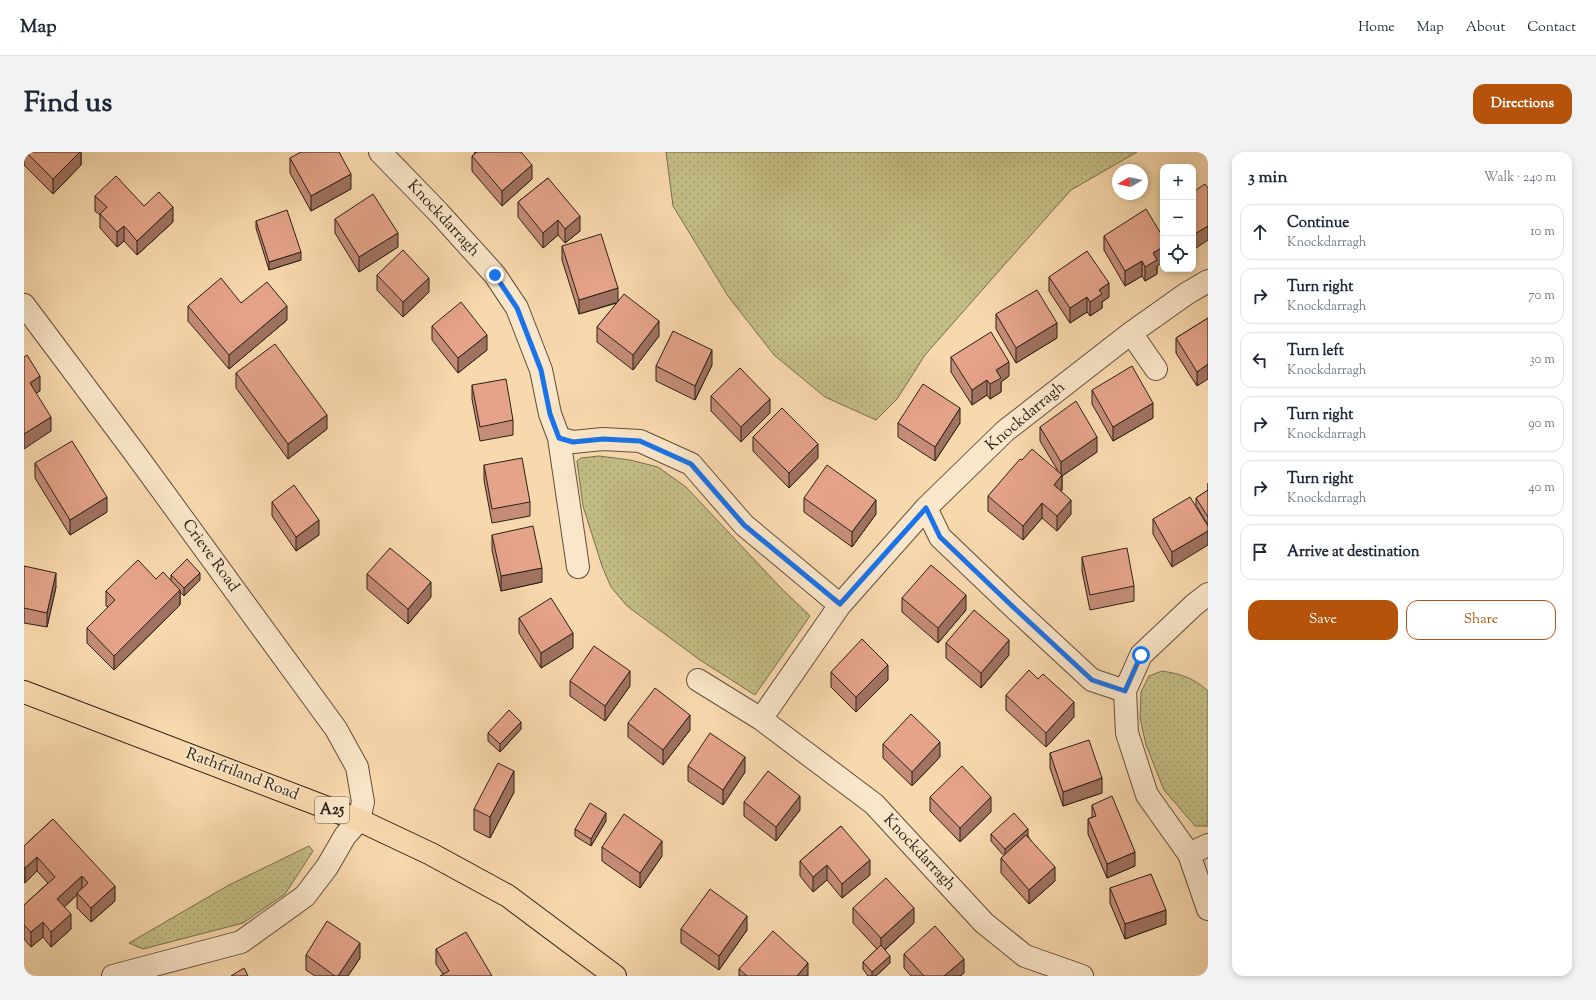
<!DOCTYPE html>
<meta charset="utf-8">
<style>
:root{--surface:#fff;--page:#f2f2f3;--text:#1f2937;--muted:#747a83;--line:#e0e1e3;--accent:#b45309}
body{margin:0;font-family:"Sorts Mill Goudy",serif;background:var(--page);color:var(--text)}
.controls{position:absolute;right:12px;top:12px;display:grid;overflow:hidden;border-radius:8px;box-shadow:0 2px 6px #0003}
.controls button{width:36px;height:36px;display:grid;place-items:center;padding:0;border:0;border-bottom:1px solid var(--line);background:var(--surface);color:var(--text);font:20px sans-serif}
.compass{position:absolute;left:1088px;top:12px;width:36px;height:36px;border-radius:50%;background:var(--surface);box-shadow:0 2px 6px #0003;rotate:261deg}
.stop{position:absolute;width:12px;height:12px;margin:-9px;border:3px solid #1a73e8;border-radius:50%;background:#fff}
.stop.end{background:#1a73e8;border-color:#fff;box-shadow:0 1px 4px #0008}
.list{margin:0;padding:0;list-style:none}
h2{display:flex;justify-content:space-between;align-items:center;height:52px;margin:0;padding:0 16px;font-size:17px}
h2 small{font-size:13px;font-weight:400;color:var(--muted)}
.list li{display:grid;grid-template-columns:26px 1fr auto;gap:12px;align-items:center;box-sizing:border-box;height:56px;margin:0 8px 8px;padding:0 8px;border:1px solid var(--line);border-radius:12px}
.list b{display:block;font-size:15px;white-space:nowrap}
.list p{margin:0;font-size:13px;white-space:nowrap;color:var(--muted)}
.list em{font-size:13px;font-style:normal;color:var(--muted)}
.actions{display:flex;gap:8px;padding:12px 16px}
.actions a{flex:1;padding:9px 0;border:1px solid var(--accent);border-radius:12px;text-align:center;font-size:14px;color:var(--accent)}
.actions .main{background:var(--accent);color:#fff}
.icon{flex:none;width:22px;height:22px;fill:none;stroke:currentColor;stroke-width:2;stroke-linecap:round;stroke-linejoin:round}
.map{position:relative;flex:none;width:1184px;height:824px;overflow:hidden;border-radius:12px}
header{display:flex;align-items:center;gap:24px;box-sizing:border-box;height:56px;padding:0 20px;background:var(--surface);border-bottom:1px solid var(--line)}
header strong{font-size:19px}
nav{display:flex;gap:22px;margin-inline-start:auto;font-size:14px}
.intro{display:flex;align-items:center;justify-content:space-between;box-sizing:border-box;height:96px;padding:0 24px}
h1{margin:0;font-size:28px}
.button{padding:10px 18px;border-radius:12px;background:var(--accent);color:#fff;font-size:14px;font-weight:700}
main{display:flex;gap:24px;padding:0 24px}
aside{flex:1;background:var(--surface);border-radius:12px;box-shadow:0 2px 6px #0003}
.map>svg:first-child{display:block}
</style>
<header>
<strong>Map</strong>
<nav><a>Home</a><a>Map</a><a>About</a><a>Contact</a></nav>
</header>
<div class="intro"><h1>Find us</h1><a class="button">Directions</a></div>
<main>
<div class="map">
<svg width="1184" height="824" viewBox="0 0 1184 824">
<defs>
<pattern id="green-dots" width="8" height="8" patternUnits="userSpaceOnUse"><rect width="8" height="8" fill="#c3be85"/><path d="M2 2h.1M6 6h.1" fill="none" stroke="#a8a372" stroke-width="1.8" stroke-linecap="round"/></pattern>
</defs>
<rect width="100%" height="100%" fill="#f8d9ad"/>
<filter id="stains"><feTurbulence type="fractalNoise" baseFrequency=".005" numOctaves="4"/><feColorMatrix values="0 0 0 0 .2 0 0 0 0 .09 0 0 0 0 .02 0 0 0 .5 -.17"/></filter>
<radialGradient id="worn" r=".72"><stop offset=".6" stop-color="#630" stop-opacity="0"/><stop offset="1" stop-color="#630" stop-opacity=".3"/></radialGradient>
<path fill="url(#green-dots)" stroke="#76704e" d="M 642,0 L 1113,0 L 1047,38 L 981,112 L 901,203 L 873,247 L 852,268 L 801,245 L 750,203 L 704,144 L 649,54 Z
M 575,304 L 606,308 L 634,315 L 662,335 L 756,435 L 786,464 L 731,543 L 676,508 L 603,454 L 587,435 L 578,414 L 559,354 L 553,309 L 557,306 Z
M 1138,519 C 1157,522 1170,526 1184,539 L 1184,674 L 1171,674 L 1140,638 L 1122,593 L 1116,566 L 1117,540 L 1125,524 Z
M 285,694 L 289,699 L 261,742 L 219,771 L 119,797 L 105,791 L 205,733 Z"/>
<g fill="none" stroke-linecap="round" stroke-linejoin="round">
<defs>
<path id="minor" d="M 356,0 L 415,61 L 471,123 L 493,156 L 517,218 L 526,262 L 535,286 L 549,290 L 579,287 L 616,289 L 667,312 L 720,373 L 816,453
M 0,153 L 110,300 L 312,577 L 333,615 L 339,650 L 335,668 L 321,684 L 303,715 L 281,744 L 217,790 L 89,824
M 1107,181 L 1132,217
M 535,286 L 554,415
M 902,356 L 816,453 L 737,567 L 850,652 L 960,771 L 1001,804 L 1058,824
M 1184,442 L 1171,452 L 1117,503 L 1101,539 L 1103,581 L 1123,643 L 1165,702 L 1184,757
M 674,528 L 737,567
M 1101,539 L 1068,528 L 986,452 L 916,385 L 902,356 L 981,279 L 1107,181 L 1162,142 L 1184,129
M 1165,702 L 1184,693"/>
<path id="major" d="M 0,540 L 335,668 L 407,702 L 484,744 L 591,824"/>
</defs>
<use href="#minor" stroke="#5e4f3c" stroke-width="24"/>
<use href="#major" stroke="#2a2117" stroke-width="24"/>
<use href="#minor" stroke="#fae6ca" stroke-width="22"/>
<use href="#major" stroke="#f8d9ad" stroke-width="22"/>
</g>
<path fill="#c58c77" stroke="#2a2117" d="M 0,0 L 57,0 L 57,13 L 29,42 L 0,13 Z
M 450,0 L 497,0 L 508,27 L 478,54 L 448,19 L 448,4 L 451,1 Z
M 266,6 L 327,37 L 287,59 L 266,21 Z
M 524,26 L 556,79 L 541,91 L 534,83 L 519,96 L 494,65 L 494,50 Z
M 71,44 L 120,54 L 149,70 L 113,103 L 100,89 L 93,95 L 76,76 L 76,63 L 71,59 Z
M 311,67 L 374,95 L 335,120 L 311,81 Z
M 232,69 L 277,108 L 245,118 L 232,76 Z
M 1080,84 L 1133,114 L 1133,122 L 1121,129 L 1118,124 L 1101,134 L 1080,98 Z
M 538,94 L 594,150 L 635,184 L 609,218 L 573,190 L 573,175 L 593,151 L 555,162 L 538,108 Z
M 353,123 L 405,140 L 379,165 L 353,138 Z
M 1025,125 L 1085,145 L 1078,150 L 1078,156 L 1066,164 L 1063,160 L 1046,171 L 1025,139 Z
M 217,151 L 263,168 L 205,217 L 164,169 L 164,154 Z
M 972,162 L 1033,186 L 992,211 L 972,177 Z
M 1184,166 L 1173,234 L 1152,201 L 1152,186 Z
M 408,174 L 463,198 L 434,221 L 408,188 Z
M 927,205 L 985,224 L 977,230 L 977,240 L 966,247 L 963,243 L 948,253 L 927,220 Z
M 688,213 L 671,248 L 632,229 L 632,214 Z
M 212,221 L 303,277 L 264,307 L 212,236 Z
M 448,233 L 489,268 L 489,283 L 456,289 L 448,247 Z
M 1068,238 L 1129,266 L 1089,289 L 1068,252 Z
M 687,244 L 746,261 L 717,290 L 687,259 Z
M 874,271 L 936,271 L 911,309 L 874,285 Z
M 1016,275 L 1073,300 L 1038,324 L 1038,338 L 1037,339 L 1047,362 L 1033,379 L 1018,366 L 999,388 L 964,359 L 964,344 L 998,308 L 1034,319 L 1016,289 Z
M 729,285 L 794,306 L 765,336 L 729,299 Z
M 11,311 L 83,360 L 46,383 L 11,326 Z
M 460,313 L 506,350 L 506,364 L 468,371 L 460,328 Z
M 1184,331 L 1184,373 L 1173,355 L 1148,415 L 1129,382 L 1129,367 L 1172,354 L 1172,346 L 1184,338 Z
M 780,346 L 852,362 L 828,395 L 780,360 Z
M 248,350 L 295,383 L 272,399 L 248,364 Z
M 468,383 L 518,430 L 477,439 L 468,398 Z
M 1058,405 L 1110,434 L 1110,449 L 1066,458 L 1058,419 Z
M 0,414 L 32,435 L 23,475 L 0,471 Z
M 343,422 L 407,445 L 384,472 L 343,437 Z
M 147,423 L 176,428 L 160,444 L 156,440 L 156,453 L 90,518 L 63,491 L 63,476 L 84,455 L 82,454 L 82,439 L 132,427 L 147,428 Z
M 878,446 L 942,458 L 914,491 L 878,460 Z
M 495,466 L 549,496 L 517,516 L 495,481 Z
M 922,491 L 985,503 L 957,536 L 922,506 Z
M 807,520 L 864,528 L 832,560 L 807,535 Z
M 1014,527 L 1050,565 L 1022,595 L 982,558 L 982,543 Z
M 546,529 L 606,534 L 581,569 L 546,544 Z
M 604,571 L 666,578 L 639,613 L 604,585 Z
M 497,577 L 476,600 L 464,589 L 464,581 Z
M 859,592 L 916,605 L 888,634 L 859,606 Z
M 1026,601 L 1078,641 L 1039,654 L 1026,616 Z
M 664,614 L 721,620 L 699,653 L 664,629 Z
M 490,640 L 466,686 L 450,678 L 450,657 Z
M 906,645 L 967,660 L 936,690 L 906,659 Z
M 720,650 L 776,658 L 752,689 L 720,664 Z
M 1068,653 L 1111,714 L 1083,726 L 1064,682 L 1064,667 L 1068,665 Z
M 29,667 L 91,749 L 67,770 L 53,756 L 53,743 L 40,755 L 47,777 L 27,795 L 19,785 L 7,795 L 0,787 L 0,753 L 24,731 L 13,719 L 1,731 L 0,730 L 0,694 Z
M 582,669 L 567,694 L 551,684 L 551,677 Z
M 817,674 L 846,723 L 818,746 L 803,728 L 789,740 L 776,724 L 776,709 Z
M 967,682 L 1004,684 L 1031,729 L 1005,752 L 977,721 L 977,706 L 980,704 L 967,689 Z
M 578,695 L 638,704 L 616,736 L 578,709 Z
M 1086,736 L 1142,772 L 1101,787 L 1086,751 Z
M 829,756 L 890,771 L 861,798 L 866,811 L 852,824 L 844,824 L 839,817 L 839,810 L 853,797 L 829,771 Z
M 657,777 L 723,778 L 695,818 L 657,791 Z
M 412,797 L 468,824 L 419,822 L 412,812 Z
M 880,802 L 940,821 L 936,824 L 887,824 L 880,816 Z
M 282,803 L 336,806 L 324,824 L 291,824 L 282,818 Z
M 715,817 L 784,824 L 715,824 Z"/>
<path fill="#a07261" stroke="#2a2117" d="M 56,0 L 57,0 L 57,13 L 29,42 L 29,27 Z
M 508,13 L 508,27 L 478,54 L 478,39 Z
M 327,22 L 327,37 L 287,59 L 287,44 Z
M 149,55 L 149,70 L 113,103 L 113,89 Z
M 556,64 L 556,79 L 541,91 L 541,77 Z
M 534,68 L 534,83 L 519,96 L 519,81 Z
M 100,74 L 100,89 L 93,95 L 93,80 Z
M 1184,74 L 1184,88 L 1169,98 L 1169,83 Z
M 374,81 L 374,95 L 335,120 L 335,105 Z
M 1139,95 L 1139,110 L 1133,114 L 1133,122 L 1121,129 L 1121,115 L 1129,101 Z
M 277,100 L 277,108 L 245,118 L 245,110 Z
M 1118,109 L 1118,124 L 1101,134 L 1101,119 Z
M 405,126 L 405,140 L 379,165 L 379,150 Z
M 1085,131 L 1085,145 L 1078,150 L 1078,156 L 1066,164 L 1066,150 L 1075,138 Z
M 594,136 L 594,150 L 555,162 L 555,148 Z
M 1063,145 L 1063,160 L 1046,171 L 1046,156 Z
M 263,154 L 263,168 L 205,217 L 205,203 Z
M 635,169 L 635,184 L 609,218 L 609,203 Z
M 1033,171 L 1033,186 L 992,211 L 992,196 Z
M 463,183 L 463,198 L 434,221 L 434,206 Z
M 688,198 L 688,213 L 671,248 L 671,234 Z
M 985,210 L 985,224 L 977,230 L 977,240 L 966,247 L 966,232 L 972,218 Z
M 1184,212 L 1184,227 L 1173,234 L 1173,220 Z
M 16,224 L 16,239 L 6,245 L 6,231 Z
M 963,228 L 963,243 L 948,253 L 948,238 Z
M 746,247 L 746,261 L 717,290 L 717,275 Z
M 1129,251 L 1129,266 L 1089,289 L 1089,275 Z
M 936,256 L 936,271 L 911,309 L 911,295 Z
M 303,263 L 303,277 L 264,307 L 264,292 Z
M 27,265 L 27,279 L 0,297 L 0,282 Z
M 1073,285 L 1073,300 L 1038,324 L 1038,338 L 1030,348 L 1030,333 L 1037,324 L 1037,310 Z
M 794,292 L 794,306 L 765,336 L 765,321 Z
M 83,345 L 83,360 L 46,383 L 46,368 Z
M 852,348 L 852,362 L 828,395 L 828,380 Z
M 1047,348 L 1047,362 L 1033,379 L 1033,364 Z
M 1018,351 L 1018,366 L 999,388 L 999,374 Z
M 295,368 L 295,383 L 272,399 L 272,385 Z
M 1184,379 L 1184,393 L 1148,415 L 1148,400 Z
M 518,416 L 518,430 L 477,439 L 477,424 Z
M 32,421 L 32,435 L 23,475 L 23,461 Z
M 176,421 L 176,428 L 160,444 L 160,436 Z
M 407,430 L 407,445 L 384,472 L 384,457 Z
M 156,438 L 156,453 L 90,518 L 90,504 Z
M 942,443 L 942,458 L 914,491 L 914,476 Z
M 549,481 L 549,496 L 517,516 L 517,501 Z
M 985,488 L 985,503 L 957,536 L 957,521 Z
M 864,513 L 864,528 L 832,560 L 832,545 Z
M 606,519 L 606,534 L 581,569 L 581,554 Z
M 1050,550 L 1050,565 L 1022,595 L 1022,581 Z
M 666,563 L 666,578 L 639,613 L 639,598 Z
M 497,570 L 497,577 L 476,600 L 476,592 Z
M 916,590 L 916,605 L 888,634 L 888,620 Z
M 721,605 L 721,620 L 699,653 L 699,638 Z
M 490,619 L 490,640 L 466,686 L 466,665 Z
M 1078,626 L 1078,641 L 1039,654 L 1039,640 Z
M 776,644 L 776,658 L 752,689 L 752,675 Z
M 967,645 L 967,660 L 936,690 L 936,676 Z
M 582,661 L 582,669 L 567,694 L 567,687 Z
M 1004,677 L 1004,684 L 981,705 L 981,697 Z
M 638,689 L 638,704 L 616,736 L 616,721 Z
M 1111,700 L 1111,714 L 1083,726 L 1083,712 Z
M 13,705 L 13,719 L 1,731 L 1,716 Z
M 846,708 L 846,723 L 818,746 L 818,732 Z
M 803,713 L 803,728 L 789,740 L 789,725 Z
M 1031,715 L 1031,729 L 1005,752 L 1005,738 Z
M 58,724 L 58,739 L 53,741 L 53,743 L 33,762 L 33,747 Z
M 91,734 L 91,749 L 67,770 L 67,756 Z
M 890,756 L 890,771 L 857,801 L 857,786 Z
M 1142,758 L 1142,772 L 1101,787 L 1101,772 Z
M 47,762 L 47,777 L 27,795 L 27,780 Z
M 723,764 L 723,778 L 695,818 L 695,804 Z
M 19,770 L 19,785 L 7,795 L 7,780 Z
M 336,791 L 336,806 L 324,824 L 314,824 Z
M 866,804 L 866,811 L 852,824 L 848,824 L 848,820 Z
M 940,807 L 940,821 L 936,824 L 920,824 Z
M 784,811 L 784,824 L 773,824 Z"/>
<path fill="#e5a38a" stroke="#2a2117" d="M 2,0 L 56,0 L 29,27 Z
M 277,0 L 315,0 L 327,22 L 287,44 L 266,6 Z
M 453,0 L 497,0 L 508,13 L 478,39 L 448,4 Z
M 92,24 L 120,54 L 135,40 L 149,55 L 113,89 L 100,74 L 93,80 L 76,62 L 83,55 L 71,44 Z
M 524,26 L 556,64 L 541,77 L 534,68 L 519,81 L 494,50 Z
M 1181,32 L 1184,36 L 1184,74 L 1169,83 L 1169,40 Z
M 349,42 L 374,81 L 335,105 L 311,67 Z
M 1122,57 L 1139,85 L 1139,95 L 1129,101 L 1133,108 L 1121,115 L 1118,109 L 1101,119 L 1080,84 Z
M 263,58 L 277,100 L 245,110 L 232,69 Z
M 577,82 L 594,136 L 555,148 L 538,94 Z
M 379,98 L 405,126 L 379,150 L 353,123 Z
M 1063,99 L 1085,131 L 1075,138 L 1078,142 L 1066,150 L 1063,145 L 1046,156 L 1025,125 Z
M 197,126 L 217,151 L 243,130 L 263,154 L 205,203 L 164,154 Z
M 1013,138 L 1033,171 L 992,196 L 972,162 Z
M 600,142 L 635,169 L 609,203 L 573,175 Z
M 437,150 L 463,183 L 434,206 L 408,174 Z
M 1184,166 L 1184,212 L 1173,220 L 1152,186 Z
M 649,179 L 688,198 L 671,234 L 632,214 Z
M 967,180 L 985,210 L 972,218 L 977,226 L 966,232 L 963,228 L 948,238 L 927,205 Z
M 251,192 L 303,263 L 264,292 L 212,221 Z
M 3,203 L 16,224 L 6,231 L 27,265 L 0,282 L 0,205 Z
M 1108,214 L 1129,251 L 1089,275 L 1068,238 Z
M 716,216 L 746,247 L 717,275 L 687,244 Z
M 482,227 L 489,268 L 456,275 L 448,233 Z
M 899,232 L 936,256 L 911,295 L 874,271 Z
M 1052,249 L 1073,285 L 1037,310 L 1016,275 Z
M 758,256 L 794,292 L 765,321 L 729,285 Z
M 48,289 L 83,345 L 46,368 L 11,311 Z
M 1008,297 L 1038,323 L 1030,333 L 1047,348 L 1033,364 L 1018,351 L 999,374 L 964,344 L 996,307 L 998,308 Z
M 498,306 L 506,350 L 468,357 L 460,313 Z
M 803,313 L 852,348 L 828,380 L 780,346 Z
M 270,333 L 295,368 L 272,385 L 248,350 Z
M 1184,338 L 1184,365 L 1172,346 Z
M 1166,345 L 1184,374 L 1184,379 L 1148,400 L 1129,367 Z
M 509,374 L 518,416 L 477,424 L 468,383 Z
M 366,396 L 407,430 L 384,457 L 343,422 Z
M 1103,396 L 1110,434 L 1066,443 L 1058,405 Z
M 163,407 L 176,421 L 160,436 L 147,423 Z
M 114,408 L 132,427 L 139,420 L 156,438 L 90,504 L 63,476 L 91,448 L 82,439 Z
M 907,413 L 942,443 L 914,476 L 878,446 Z
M 0,414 L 32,421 L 23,461 L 0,456 Z
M 527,446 L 549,481 L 517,501 L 495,466 Z
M 950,458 L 985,488 L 957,521 L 922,491 Z
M 838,487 L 864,513 L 832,545 L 807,520 Z
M 570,494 L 606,519 L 581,554 L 546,529 Z
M 1005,518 L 1014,527 L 1019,522 L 1050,550 L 1022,581 L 982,543 Z
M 631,536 L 666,563 L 639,598 L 604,571 Z
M 485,558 L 497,570 L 476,592 L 464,581 Z
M 887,562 L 916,590 L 888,620 L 859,592 Z
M 686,581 L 721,605 L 699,638 L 664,614 Z
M 1065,588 L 1078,626 L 1039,640 L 1026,601 Z
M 474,611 L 490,619 L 466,665 L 450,657 Z
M 938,614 L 967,645 L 936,676 L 906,645 Z
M 744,619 L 776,644 L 752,675 L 720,650 Z
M 1088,644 L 1111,700 L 1083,712 L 1064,667 L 1072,664 L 1068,653 Z
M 566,651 L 582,661 L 567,687 L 551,677 Z
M 990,661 L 1004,677 L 981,697 L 967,682 Z
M 600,662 L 638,689 L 616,721 L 578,695 Z
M 29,667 L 91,734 L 67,756 L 53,741 L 64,731 L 58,724 L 33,747 L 47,762 L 27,780 L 19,770 L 7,780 L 0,773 L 0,753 L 31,725 L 13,705 L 1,716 L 0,715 L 0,694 Z
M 817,674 L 846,708 L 818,732 L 803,713 L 789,725 L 776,709 Z
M 1002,683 L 1031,715 L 1005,738 L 977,706 Z
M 1127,722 L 1142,758 L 1101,772 L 1086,736 Z
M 862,726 L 890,756 L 857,786 L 829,756 Z
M 686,737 L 723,764 L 695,804 L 657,777 Z
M 303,769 L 336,791 L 314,824 L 311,824 L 282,803 Z
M 911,774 L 940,807 L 920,824 L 900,824 L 880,802 Z
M 749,779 L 784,811 L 773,824 L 723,824 L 715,817 Z
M 442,780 L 468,824 L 416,824 L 425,819 L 412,797 Z
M 857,793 L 866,804 L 848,820 L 839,810 Z
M 220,816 L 224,824 L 207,824 Z"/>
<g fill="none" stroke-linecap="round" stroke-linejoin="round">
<path stroke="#1a73e8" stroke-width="5" d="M 471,123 L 493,156 L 517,218 L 526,262 L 535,286 L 549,290 L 579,287 L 616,289 L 667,312 L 720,373 L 816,452 L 902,356 L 916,385 L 986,452 L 1068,528 L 1101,539 L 1117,503"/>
</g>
<g text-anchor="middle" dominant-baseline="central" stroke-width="3.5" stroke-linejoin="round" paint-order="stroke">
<rect fill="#fae6ca" stroke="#685c4d" stroke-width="1" x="291" y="645" width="34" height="26" rx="3"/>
<g font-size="15" font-weight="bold" fill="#2a2117">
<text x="308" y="658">A25</text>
</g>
<g font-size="16" fill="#2a2117" stroke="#fae6ca">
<text transform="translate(419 67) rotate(47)">Knockdarragh</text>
<text transform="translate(1002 265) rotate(-40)">Knockdarragh</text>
<text transform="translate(186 404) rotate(54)">Crieve Road</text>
<text transform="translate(218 623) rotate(21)">Rathfriland Road</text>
<text transform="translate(895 701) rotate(47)">Knockdarragh</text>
</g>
</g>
<rect width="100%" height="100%" filter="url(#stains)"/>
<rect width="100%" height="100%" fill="url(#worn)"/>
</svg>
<div class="controls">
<button>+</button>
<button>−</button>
<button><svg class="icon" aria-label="locate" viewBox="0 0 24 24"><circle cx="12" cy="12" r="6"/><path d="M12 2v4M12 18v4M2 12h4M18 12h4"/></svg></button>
</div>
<svg class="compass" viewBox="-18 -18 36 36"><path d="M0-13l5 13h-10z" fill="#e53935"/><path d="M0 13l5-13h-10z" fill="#747a83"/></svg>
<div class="stop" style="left:1117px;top:503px"></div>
<div class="stop end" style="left:471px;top:123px"></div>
</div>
<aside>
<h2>3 min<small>Walk · 240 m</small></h2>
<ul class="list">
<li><svg class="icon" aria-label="ahead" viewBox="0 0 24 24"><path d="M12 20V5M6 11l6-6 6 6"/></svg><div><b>Continue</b><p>Knockdarragh</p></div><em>10 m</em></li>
<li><svg class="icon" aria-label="right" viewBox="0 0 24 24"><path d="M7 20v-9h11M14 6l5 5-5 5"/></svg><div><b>Turn right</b><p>Knockdarragh</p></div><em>70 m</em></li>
<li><svg class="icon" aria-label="left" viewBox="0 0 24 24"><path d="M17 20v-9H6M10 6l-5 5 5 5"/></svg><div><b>Turn left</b><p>Knockdarragh</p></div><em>30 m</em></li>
<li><svg class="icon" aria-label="right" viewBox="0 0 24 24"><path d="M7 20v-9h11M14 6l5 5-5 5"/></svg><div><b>Turn right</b><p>Knockdarragh</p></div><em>90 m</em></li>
<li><svg class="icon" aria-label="right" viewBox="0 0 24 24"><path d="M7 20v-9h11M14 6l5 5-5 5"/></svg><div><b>Turn right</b><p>Knockdarragh</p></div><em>40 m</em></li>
<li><svg class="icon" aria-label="arrive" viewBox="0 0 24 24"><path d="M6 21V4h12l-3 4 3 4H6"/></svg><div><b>Arrive at destination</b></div></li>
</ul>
<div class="actions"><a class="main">Save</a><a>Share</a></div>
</aside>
</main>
